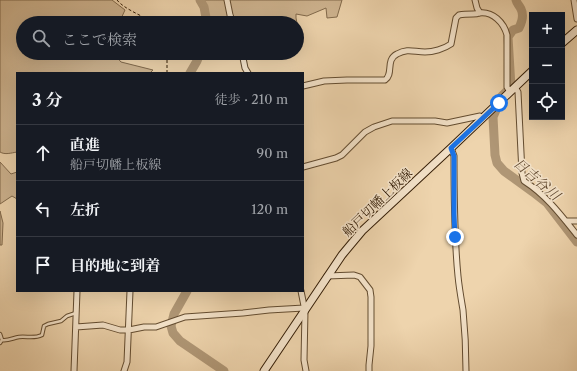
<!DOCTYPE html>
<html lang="ja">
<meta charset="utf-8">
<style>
:root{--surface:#171b24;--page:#20242c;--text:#f1f3f6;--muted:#9ea1a6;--line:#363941}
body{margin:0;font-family:"Libre Caslon Text","Noto Serif JP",serif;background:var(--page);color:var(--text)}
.controls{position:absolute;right:12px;top:12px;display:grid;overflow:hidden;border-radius:0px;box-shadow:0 4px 16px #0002}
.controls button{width:36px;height:36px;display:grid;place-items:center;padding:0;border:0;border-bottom:1px solid var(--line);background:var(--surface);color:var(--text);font:20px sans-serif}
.stop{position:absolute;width:12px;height:12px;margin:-9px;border:3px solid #1a73e8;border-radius:50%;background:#fff}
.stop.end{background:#1a73e8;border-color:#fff;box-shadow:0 1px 4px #0008}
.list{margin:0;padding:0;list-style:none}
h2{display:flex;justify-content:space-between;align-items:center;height:52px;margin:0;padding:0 16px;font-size:17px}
h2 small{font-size:13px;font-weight:400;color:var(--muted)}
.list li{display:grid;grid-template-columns:26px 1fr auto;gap:12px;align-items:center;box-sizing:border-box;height:56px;padding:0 16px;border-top:1px solid var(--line)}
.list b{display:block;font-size:15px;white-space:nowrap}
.list p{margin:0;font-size:13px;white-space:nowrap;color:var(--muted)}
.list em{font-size:13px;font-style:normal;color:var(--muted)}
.icon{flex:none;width:22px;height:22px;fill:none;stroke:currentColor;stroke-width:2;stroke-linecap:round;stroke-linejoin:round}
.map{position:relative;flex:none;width:577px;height:371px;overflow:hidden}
.search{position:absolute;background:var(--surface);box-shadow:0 4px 16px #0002;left:16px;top:16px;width:288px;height:44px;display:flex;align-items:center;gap:10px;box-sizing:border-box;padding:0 14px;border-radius:22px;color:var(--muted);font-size:15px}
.panel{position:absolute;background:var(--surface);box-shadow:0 4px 16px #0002;left:16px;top:72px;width:288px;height:220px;border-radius:0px}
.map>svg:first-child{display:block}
</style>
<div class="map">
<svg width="577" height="371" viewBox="0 0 577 371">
<rect width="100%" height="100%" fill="#eed4ad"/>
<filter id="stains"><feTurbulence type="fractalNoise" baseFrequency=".005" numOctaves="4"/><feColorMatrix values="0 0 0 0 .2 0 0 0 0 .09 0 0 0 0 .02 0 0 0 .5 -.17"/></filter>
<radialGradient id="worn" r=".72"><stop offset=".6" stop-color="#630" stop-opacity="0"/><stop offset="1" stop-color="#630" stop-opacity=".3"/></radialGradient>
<path fill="#cfb591" stroke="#826a4c" d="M 0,0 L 112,0 L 125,10 L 119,23 L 23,23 L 23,53 L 113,53 L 121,62 L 153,70 L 150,73 L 17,73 L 17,152 C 11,153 5,155 0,152 Z
M 197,0 L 342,0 L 337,17 L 327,18 L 326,8 L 307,16 L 296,14 L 296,18 L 297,23 L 210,23 L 207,9 Z
M 0,162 L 11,174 L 17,172 L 17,199 L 12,196 L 0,204 Z
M 0,211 L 3,223 L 2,245 L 0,245 Z"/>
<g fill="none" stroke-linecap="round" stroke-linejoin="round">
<path stroke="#af9675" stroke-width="9" d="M 200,0 L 204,7 L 207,23
M 516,0 C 517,4 519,5 521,9 C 524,15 522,22 519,28 L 513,30 L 508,37 L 511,87 L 498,100 L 496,110 L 493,117 L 495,155 L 497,163 L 504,171 L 533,192 L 547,203 L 577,242
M 190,73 L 197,61 L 200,53
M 187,291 L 174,314 L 171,326 L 173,333 L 180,341 L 224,371"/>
<defs>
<path id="lane" d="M 0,334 L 2,340
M 0,343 L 2,340 C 8,341 13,338 19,337 C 27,336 34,339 42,335 L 44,326 L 48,324 L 61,321 L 67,316 L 76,313"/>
<path id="street" d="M 227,0 L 230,15 L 233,23
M 475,0 L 477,8 L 480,13
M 574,0 L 577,19
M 242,53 L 245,68 L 248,73
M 303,86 L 324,81 L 347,80 L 385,80 C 394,74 385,60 397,54 C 408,48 414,52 425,52 C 433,52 444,49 451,44 L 456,18 L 459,15 C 464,14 468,14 473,14 C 475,14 477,14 479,13 C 493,11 504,23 507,35 L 507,87 L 510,92
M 515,87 L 518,92 L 522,173 L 524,181 C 546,195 561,215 577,235
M 451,148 L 454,156 C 454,196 454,236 458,276 C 459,287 461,298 463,310 C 465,330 466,351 466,371
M 303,167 L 336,158 L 342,155 L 365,132 L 374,127 L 392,121 L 435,121 L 447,123 L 480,116 L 483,118
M 566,221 L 577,221
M 327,276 L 354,275 L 360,277 L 370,290 L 371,297 L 371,346 L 369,365 L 369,371
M 301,291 L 305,311 L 304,360 L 306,371
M 76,327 L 103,325 L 120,330 L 129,330 L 144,327 L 156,327 L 185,317 L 243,313 L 269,310 L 304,308
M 74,371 L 77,291
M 124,371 L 127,362 L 130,291"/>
<path id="secondary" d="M 562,43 L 577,30
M 264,371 L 342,255 L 362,231 L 451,148 L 532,71"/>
</defs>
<use href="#lane" stroke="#634c30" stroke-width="4.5"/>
<use href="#street" stroke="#634c30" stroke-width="7"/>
<use href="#secondary" stroke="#351e07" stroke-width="9"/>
<path stroke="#351e07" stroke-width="1" stroke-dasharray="3 2" stroke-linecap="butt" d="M 117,0 C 124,9 143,16 154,23
M 167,73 L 167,53"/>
<use href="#lane" stroke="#f4e3ca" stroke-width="2.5"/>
<use href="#street" stroke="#f4e3ca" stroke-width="5"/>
<use href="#secondary" stroke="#f4e3ca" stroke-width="7"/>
</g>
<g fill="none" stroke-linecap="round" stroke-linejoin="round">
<path stroke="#1a73e8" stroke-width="5" d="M 455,237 L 454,214 L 454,156 L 451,148 L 499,103"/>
</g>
<g text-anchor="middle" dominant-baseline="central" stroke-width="3" stroke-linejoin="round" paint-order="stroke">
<g font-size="13" fill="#351e07" stroke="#f4e3ca">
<text transform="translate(377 202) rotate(-44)">船戸切幡上板線</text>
</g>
<g font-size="14" font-style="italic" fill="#60482e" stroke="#f4e3ca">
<text transform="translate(537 179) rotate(41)">日吉谷川</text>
</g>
</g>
<rect width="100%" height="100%" filter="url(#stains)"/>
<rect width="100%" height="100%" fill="url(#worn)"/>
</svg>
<div class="controls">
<button>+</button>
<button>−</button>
<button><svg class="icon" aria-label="locate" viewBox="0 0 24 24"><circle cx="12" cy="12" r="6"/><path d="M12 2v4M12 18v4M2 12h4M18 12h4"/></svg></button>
</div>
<div class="stop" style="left:499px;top:103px"></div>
<div class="stop end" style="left:455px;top:237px"></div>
<div class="search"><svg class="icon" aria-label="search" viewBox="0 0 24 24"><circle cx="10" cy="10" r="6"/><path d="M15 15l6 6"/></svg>ここで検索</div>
<section class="panel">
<h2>3 分<small>徒歩 · 210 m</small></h2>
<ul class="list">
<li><svg class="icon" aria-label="ahead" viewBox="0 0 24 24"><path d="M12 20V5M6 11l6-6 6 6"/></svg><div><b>直進</b><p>船戸切幡上板線</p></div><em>90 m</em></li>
<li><svg class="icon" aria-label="left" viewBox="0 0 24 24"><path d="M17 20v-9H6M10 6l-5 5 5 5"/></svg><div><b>左折</b></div><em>120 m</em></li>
<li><svg class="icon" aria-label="arrive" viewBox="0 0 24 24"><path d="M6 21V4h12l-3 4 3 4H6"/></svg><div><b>目的地に到着</b></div></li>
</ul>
</section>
</div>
